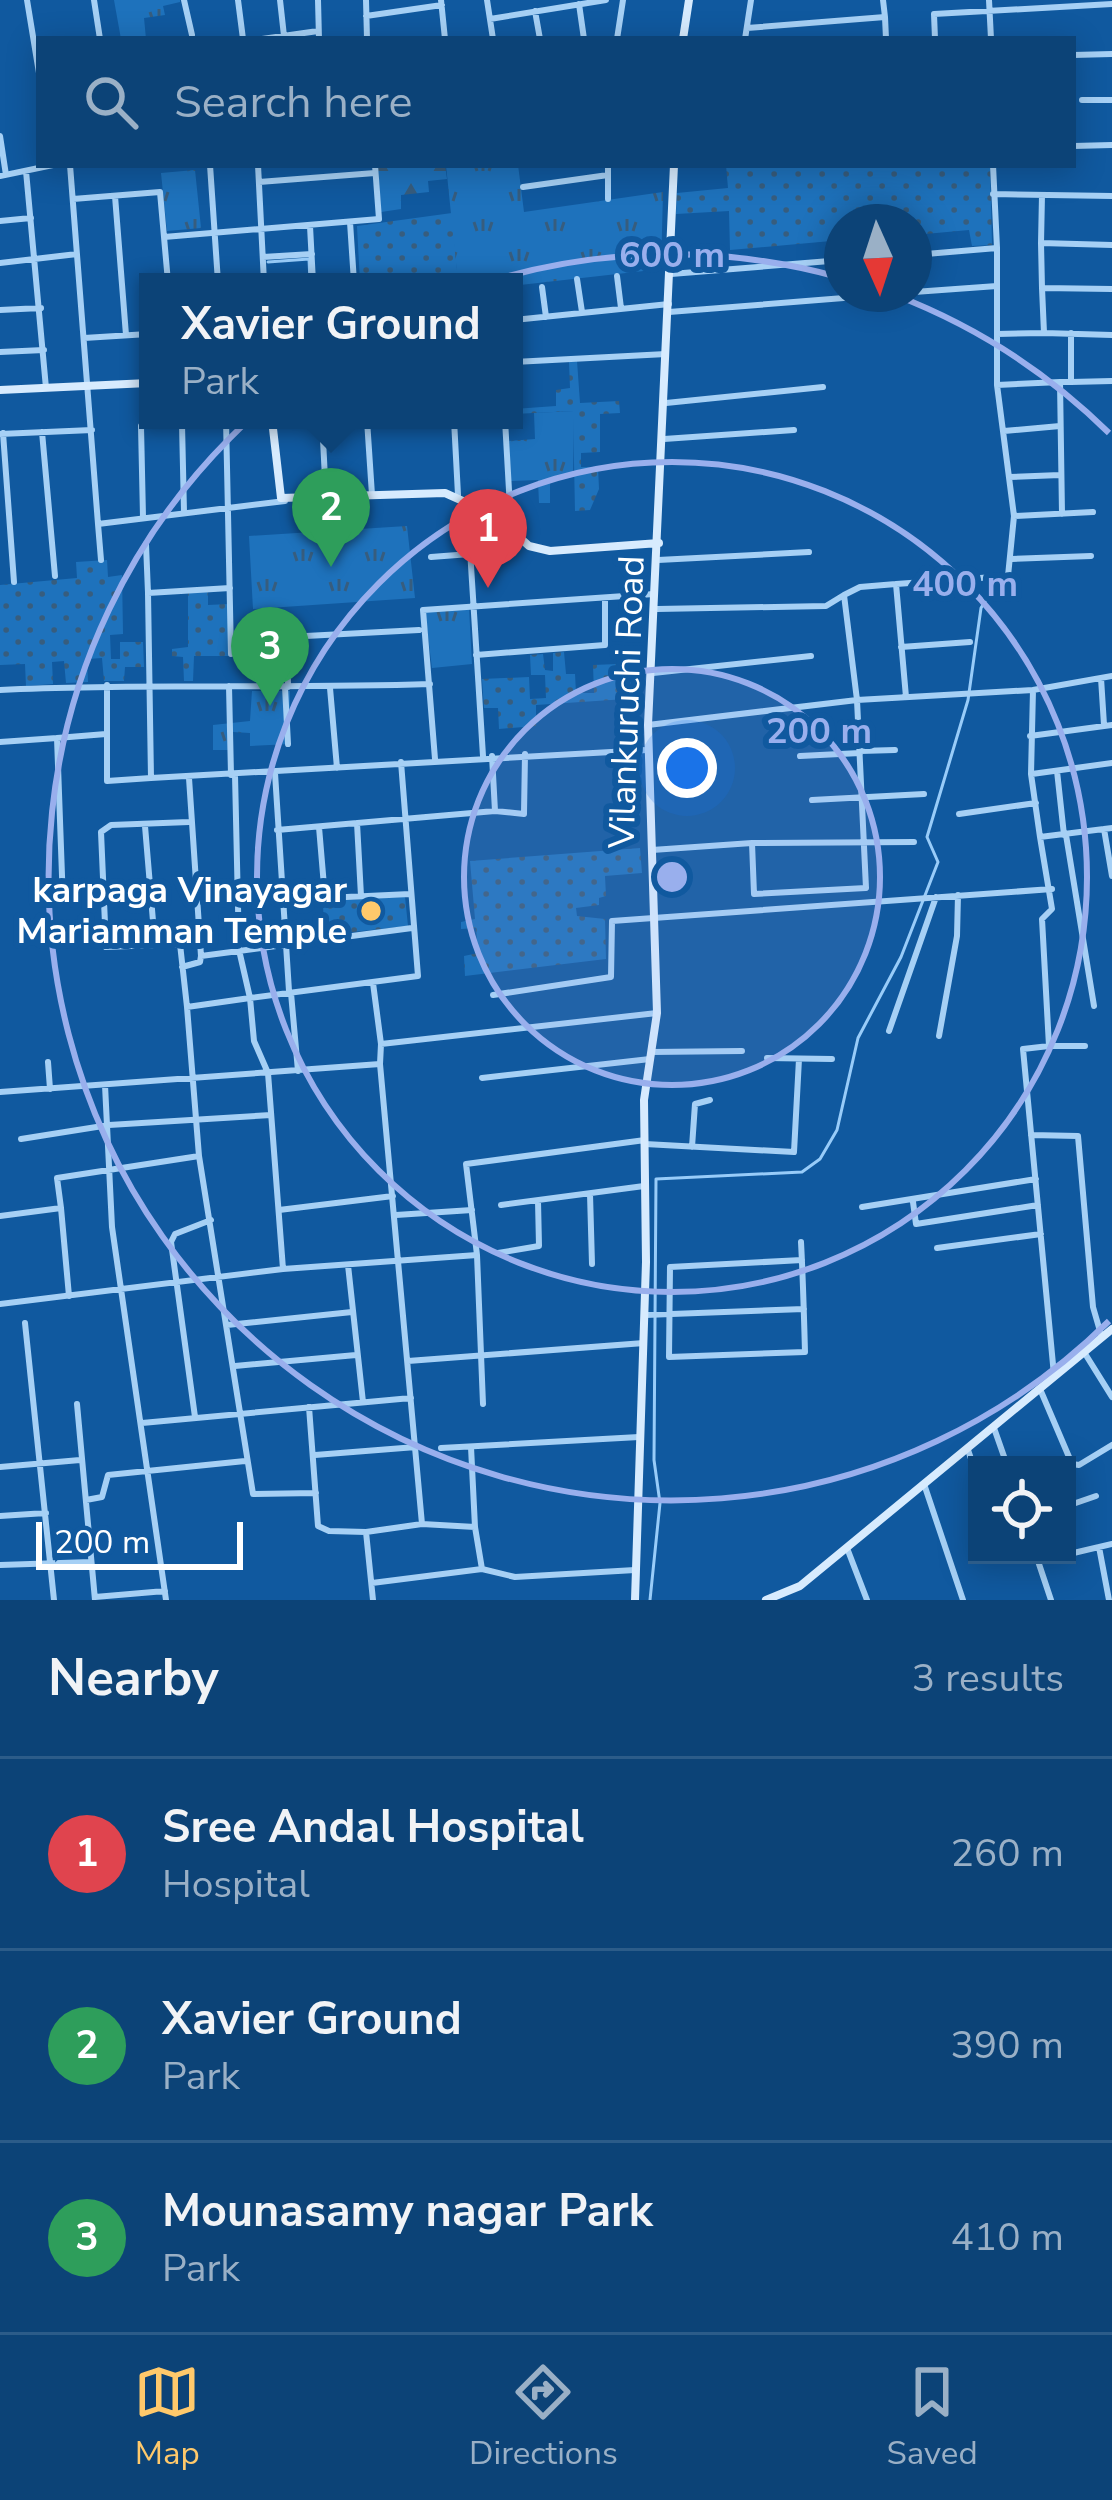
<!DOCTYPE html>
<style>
:root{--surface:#0c4377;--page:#1a4e7f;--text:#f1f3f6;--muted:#9ab0c6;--line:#2c5c89;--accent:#ffc96b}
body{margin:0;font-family:"Nunito Sans",sans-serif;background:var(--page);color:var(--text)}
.controls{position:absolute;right:36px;bottom:36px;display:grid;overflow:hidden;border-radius:0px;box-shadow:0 6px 30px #0003}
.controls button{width:108px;height:108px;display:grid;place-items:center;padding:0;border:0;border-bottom:3px solid var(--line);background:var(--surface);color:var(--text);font:60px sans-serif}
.compass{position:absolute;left:824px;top:204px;width:108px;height:108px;border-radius:50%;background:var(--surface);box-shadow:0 6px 30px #0003;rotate:177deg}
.scale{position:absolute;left:36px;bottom:30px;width:207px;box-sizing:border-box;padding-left:12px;border:6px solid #fff;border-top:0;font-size:33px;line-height:42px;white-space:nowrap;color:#fff;-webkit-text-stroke:9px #10599f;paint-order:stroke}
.you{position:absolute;left:687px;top:768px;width:42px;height:42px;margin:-30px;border:9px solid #fff;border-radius:50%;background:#1a73e8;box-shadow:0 0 0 18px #1a73e833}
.badge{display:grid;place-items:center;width:78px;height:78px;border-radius:50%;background:var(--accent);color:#fff;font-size:39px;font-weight:700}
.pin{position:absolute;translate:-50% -99px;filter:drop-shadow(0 3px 6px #0008)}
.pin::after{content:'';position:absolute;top:63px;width:42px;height:36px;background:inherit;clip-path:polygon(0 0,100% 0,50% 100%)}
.popup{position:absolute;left:139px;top:273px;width:384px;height:156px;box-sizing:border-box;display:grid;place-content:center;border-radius:0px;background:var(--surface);filter:drop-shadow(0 3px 9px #0005);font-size:39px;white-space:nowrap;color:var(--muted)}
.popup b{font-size:45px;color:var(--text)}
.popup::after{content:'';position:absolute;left:50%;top:100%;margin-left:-24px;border:24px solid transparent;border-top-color:var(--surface)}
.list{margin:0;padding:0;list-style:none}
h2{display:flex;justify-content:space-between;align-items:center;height:156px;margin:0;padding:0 48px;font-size:51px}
h2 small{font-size:39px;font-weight:400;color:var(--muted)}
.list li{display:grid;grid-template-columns:78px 1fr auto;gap:36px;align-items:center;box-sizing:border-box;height:192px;padding:0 48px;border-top:3px solid var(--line)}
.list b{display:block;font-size:45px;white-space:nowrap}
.list p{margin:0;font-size:39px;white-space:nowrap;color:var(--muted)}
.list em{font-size:39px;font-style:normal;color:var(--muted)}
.icon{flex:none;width:66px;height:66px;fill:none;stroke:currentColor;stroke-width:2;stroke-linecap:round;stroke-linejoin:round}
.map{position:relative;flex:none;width:1112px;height:1600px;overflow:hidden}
.search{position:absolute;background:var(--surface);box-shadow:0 6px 30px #0003;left:36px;right:36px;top:36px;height:132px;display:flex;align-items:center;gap:30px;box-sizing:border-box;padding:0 42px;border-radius:0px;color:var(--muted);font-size:45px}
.sheet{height:732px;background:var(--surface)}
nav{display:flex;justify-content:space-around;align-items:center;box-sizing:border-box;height:168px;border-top:3px solid var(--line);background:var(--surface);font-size:33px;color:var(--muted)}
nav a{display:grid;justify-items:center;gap:6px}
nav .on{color:var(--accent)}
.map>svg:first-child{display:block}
</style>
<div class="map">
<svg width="1112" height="1600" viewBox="0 0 1112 1600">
<defs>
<pattern id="grass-dots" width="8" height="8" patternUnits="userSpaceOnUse" patternTransform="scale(3)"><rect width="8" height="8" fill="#1e72bc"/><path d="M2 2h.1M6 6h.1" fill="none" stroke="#375d7e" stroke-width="1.8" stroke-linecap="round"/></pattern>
<pattern id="forest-firs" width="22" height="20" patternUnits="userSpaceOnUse" patternTransform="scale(3)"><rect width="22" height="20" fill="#1e72bc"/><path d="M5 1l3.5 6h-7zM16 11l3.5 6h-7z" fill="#375d7e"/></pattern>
<pattern id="park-tufts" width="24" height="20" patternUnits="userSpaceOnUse" patternTransform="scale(3)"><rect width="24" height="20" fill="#1e72bc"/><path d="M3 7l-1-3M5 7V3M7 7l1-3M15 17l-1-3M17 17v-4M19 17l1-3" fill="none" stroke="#375d7e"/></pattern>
</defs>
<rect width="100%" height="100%" fill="#10599f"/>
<path fill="url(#grass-dots)" d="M 726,165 L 990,165 L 992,245 L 972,246 L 969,230 L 914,235 L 914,222 L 842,222 L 842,240 L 730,250 L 729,211 L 676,214 L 677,193 L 728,188 Z
M 452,213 L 458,282 L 360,282 L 357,226 Z
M 577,361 L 580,403 L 619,401 L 620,413 L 600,414 L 600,452 L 581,453 L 581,467 L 598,467 L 599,489 L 590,510 L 575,511 L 573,411 L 514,414 L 514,409 L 556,406 L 556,390 L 570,388 L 569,362 Z
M 107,560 L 108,577 L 122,575 L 123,634 L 110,635 L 111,659 L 120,659 L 120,642 L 143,642 L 144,667 L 125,667 L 124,681 L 104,681 L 102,658 L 87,659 L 88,682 L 66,683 L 64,661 L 52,662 L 53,684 L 26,686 L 25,664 L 0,665 L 0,585 L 77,578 L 76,562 Z
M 188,591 L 208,592 L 208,605 L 229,604 L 230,656 L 194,656 L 193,681 L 184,681 L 183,657 L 172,656 L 172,649 L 188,647 Z
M 564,652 L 566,674 L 575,674 L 576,693 L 594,693 L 593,665 L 618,664 L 619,679 L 640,677 L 641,698 L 536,705 L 536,726 L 499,729 L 498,708 L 484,708 L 482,679 L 529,677 L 530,699 L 546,698 L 545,675 L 531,675 L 530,655 L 543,654 L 545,670 L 553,671 L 553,653 Z
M 640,848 L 642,873 L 605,876 L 606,896 L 599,898 L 599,905 L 576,908 L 577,916 L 605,919 L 606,959 L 465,976 L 464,956 L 478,953 L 476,928 L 461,929 L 461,922 L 475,919 L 470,861 Z
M 405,897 L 408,926 L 324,935 L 323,901 Z"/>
<path fill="url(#forest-firs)" d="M 378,165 L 445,165 L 447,179 L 428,181 L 429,192 L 401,195 L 401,209 L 381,212 Z"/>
<path fill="url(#park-tufts)" d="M 114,0 L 180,0 L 180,2 L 163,6 L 165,15 L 144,18 L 146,39 L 121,39 Z
M 446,165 L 518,165 L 524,212 L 663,192 L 661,269 L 520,285 L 521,316 L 514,316 L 514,282 L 458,282 Z
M 195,170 L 201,228 L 167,231 L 161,173 Z
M 574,411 L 573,476 L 550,477 L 550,503 L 539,503 L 538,480 L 511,481 L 509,441 L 535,439 L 534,413 Z
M 407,526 L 415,598 L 253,609 L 249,536 Z
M 469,608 L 472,664 L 432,668 L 425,612 Z
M 252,691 L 290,691 L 290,744 L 250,746 L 250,733 L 233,732 L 233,750 L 213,750 L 213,725 L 250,721 Z"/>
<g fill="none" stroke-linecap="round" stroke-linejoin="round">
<path stroke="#98ccf9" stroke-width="3" d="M 268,262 L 309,259 L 310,282
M 650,1600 L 660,1503 L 654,1460 L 656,1179 L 802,1172 L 820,1159 L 837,1130 L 858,1038 L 901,957 L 938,862 L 927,837 L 968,700 L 981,608 L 999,579"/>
<path stroke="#a6d0f5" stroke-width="6" d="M 27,0 L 39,73
M 94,0 L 100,39
M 184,0 L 192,35
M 238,0 L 243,39
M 280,0 L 284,36
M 318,0 L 319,39
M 366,0 L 367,39
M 441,0 L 445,39
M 487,0 L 493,39
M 883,0 L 885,17
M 989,0 L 991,39
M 579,4 L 584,39
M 535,11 L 540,39
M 366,16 L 442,5
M 490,19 L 606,0
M 747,28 L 885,17 L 886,39
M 262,39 L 318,31
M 617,39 L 623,0
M 745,39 L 751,0
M 935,39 L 934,14 L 1112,4
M 1073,55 L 1112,54
M 1082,100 L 1112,100
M 0,136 L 6,175
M 1073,146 L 1112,145
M 70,165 L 98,524
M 210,165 L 218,282
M 258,165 L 264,282
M 26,171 L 46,388
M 0,176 L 53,165
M 259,182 L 375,173
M 523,187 L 608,175
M 993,194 L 1112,196
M 1042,195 L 1041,243 L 1112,245
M 115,196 L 126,335
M 73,199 L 160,192 L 164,237
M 608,199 L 608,165
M 0,221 L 31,218
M 350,222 L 354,282
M 310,226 L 313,282
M 1041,243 L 1042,288 L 1112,289
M 997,248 L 997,334 L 1044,333
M 914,255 L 997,248 L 993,165
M 263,257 L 312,254
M 0,263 L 77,254
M 671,274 L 842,260
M 617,276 L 621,308
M 577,279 L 582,312
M 168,282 L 164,237 L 379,219 L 375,165
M 542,287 L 546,317
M 1042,288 L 1044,333 L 1112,335
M 914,292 L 997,286
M 0,310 L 41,308
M 669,312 L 894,294
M 514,320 L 669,304
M 997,334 L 997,385 L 1014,516 L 1093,512
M 84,338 L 148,334
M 0,352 L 44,350
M 514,362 L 666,354
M 1060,382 L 1071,382 L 1071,333
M 1071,382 L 1112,381
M 997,385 L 1060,382 L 1062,514
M 666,403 L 823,387
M 322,420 L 326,498
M 367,420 L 372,495
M 454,420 L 458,495
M 505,420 L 510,508 L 505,523
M 182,424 L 184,512
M 1004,431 L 1060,426
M 42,432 L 55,576
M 3,433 L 14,582
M 0,434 L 92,430
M 664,439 L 794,430
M 1009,477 L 1060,475
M 467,502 L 483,756
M 143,517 L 141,426 L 226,420 L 231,654
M 146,544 L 148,593
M 431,557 L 470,554
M 1012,559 L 1091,556
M 101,560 L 98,524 L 285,501
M 658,560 L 809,552
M 230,588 L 148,593 L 151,778 L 647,750
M 844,595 L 860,587 L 896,584
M 901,647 L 970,642
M 476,655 L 605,645 L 605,598
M 653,673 L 811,656
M 1112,676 L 1033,690 L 1031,774 L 1040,837 L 1112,828
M 1101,678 L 1104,725
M 107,685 L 107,781 L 151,778
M 229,686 L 231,775
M 285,687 L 288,744
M 288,687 L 287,637 L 419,630
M 330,688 L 337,768
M 0,690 C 144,683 287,689 430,684
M 906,697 L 896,584 L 1008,576 L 1014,516
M 648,725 L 857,700 L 1033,690
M 1030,736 L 1112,725
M 57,738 L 106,734
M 0,742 L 57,738 L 63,903
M 860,751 L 895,750
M 800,756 L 860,753
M 435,759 L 423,610 L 654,594
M 1057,771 L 1064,835
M 275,773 L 289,991
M 1032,774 L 1112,763
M 235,775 L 239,950 L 250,998 L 418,976 L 401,762
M 189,778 L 201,956 L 412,928
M 812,800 L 924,794
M 495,811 L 524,814 L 525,754
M 959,814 L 1036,803
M 357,823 L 361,896
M 145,826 L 155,945
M 319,827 L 325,898 L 410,894
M 1104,829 L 1112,876
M 277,830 L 495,811 L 492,756
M 1066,835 L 1094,1006
M 1040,837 L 1052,909 L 1042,919 L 1049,1046 L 1023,1049 L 1054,1375
M 752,843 L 914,842
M 652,850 L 752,843 L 754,894 L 866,888 L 857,700 L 844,595 L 826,606 L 657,609
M 182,967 L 200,962 L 201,956
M 373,983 L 381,1044
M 291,993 L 298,1071
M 493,995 L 611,977 L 612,921 L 1052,889
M 187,1007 L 180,944 L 106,947 L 101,832 L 111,825 L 189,822
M 889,1031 L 936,897
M 939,1036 L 957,936 L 958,895
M 1049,1046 L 1085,1046
M 651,1052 L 742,1051
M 767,1058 L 832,1059
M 48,1062 L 50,1089
M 380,1064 L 381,1044 L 657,1013
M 482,1078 L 650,1059
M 105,1085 L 112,1227 L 166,1600
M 0,1092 L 380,1064 L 422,1524 L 366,1532 L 373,1600
M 1031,1135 L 1078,1136 L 1093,1307 L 1102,1338
M 21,1139 L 109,1125 L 271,1115
M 645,1144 L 794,1152 L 799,1059
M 692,1147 L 695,1104 L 710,1100
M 590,1194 L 592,1264
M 913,1202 L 916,1224 L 1038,1205
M 501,1205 L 644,1186
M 862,1207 L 1036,1179
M 61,1208 L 69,1296
M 279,1210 L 393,1196
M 396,1215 L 472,1210
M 0,1216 L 61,1208 L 57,1178 L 199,1156
M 801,1242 C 803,1279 804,1315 805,1352 L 669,1357 L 670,1267 L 802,1260
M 937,1248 L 1041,1234
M 498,1253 L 539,1246 L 538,1201
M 477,1255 L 483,1404
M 348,1265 L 363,1402
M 283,1269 L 268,1073 L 254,1041 L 250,998 L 187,1007 L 199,1156 L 253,1494 L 316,1493
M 0,1304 L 283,1269 L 477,1255 L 466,1164 L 645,1140
M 645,1315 L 804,1309
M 25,1323 L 54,1600
M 227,1325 L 352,1312
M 1084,1352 L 1112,1397
M 408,1361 L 644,1343
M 235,1366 L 356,1355
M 1040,1389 L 1072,1464 L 1079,1465 L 1112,1445
M 77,1404 L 95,1600
M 309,1407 L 318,1526 L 329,1531 L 366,1532
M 195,1417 L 171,1242 L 175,1234 L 211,1220
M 142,1423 L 411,1398
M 994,1428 L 1007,1465
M 471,1447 L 475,1527
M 441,1448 L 639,1437
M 968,1450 L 977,1476
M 315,1455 L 416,1447
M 0,1467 L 80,1460
M 924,1484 L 963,1600
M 86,1500 L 102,1497 L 108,1475 L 245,1461
M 1067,1506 L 1096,1496
M 0,1516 L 46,1513
M 422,1524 L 475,1527 L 482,1569
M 1099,1547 L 1109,1600
M 847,1548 L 867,1600
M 1036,1555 L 1051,1600
M 1065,1555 L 1112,1544
M 0,1565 L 91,1562
M 372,1583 L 482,1569 L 515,1577 L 635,1570
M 95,1597 L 165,1591"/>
<path stroke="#d7ebfe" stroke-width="8" d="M 683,39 L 689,0
M 0,390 L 148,383
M 272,420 L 281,498 L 445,493 L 496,516 L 529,546 L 550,551 L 659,543
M 635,1600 L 646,1262 L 644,1100 L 657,1013 L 648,725 L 674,165
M 766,1600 L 800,1586 L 1112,1329"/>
</g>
<circle cx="672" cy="877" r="208" fill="#99afed" fill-opacity=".12"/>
<g fill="none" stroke="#99afed" stroke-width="6">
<circle cx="672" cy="877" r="208"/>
<circle cx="672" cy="877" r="415"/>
<path d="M1109 1321A623 623 0 1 1 838 277M895 295A623 623 0 0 1 1109 433"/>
</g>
<circle fill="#ffc96b" stroke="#10599f" stroke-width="4.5" cx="371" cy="911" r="12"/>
<g text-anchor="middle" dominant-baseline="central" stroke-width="12" stroke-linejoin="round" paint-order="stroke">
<g font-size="36" fill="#fff" stroke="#10599f">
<text transform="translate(627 702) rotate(-88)">Vilankuruchi Road</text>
</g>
<g font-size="36" font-weight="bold" fill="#fff" stroke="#10599f" text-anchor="end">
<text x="347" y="890">karpaga Vinayagar<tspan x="347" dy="41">Mariamman Temple</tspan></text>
</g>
</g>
<circle cx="672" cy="877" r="18" fill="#99afed" stroke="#10599f" stroke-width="6"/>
<g font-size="36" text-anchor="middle" font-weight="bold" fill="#99afed" stroke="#10599f" stroke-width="12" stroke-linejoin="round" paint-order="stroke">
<text x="672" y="267">600 m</text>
<text x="965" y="596">400 m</text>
<text x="819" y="743">200 m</text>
</g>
</svg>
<div class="controls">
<button><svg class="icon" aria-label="locate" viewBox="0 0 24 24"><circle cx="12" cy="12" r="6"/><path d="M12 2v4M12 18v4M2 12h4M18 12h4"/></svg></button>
</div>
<svg class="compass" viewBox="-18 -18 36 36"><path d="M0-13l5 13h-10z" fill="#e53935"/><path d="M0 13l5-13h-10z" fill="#9ab0c6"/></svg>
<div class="scale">200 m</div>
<div class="you"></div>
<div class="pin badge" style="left:488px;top:588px;background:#e0444e">1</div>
<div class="pin badge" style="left:331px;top:567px;background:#2e9e5b">2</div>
<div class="popup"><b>Xavier Ground</b>Park</div>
<div class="pin badge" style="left:270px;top:706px;background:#2e9e5b">3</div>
<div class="search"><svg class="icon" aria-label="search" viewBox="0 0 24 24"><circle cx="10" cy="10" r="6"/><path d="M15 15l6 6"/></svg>Search here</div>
</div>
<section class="sheet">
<h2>Nearby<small>3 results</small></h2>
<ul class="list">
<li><span class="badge" style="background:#e0444e">1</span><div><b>Sree Andal Hospital</b><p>Hospital</p></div><em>260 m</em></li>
<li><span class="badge" style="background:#2e9e5b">2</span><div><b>Xavier Ground</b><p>Park</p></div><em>390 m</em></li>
<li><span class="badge" style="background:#2e9e5b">3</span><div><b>Mounasamy nagar Park</b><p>Park</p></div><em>410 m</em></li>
</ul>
</section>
<nav>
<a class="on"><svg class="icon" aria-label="map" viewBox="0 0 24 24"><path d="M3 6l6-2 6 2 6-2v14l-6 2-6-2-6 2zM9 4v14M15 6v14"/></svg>Map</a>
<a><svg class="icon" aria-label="directions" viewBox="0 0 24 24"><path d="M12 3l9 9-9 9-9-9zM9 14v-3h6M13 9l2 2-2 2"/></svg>Directions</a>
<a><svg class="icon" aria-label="saved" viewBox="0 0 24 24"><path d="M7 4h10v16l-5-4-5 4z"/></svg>Saved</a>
</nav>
